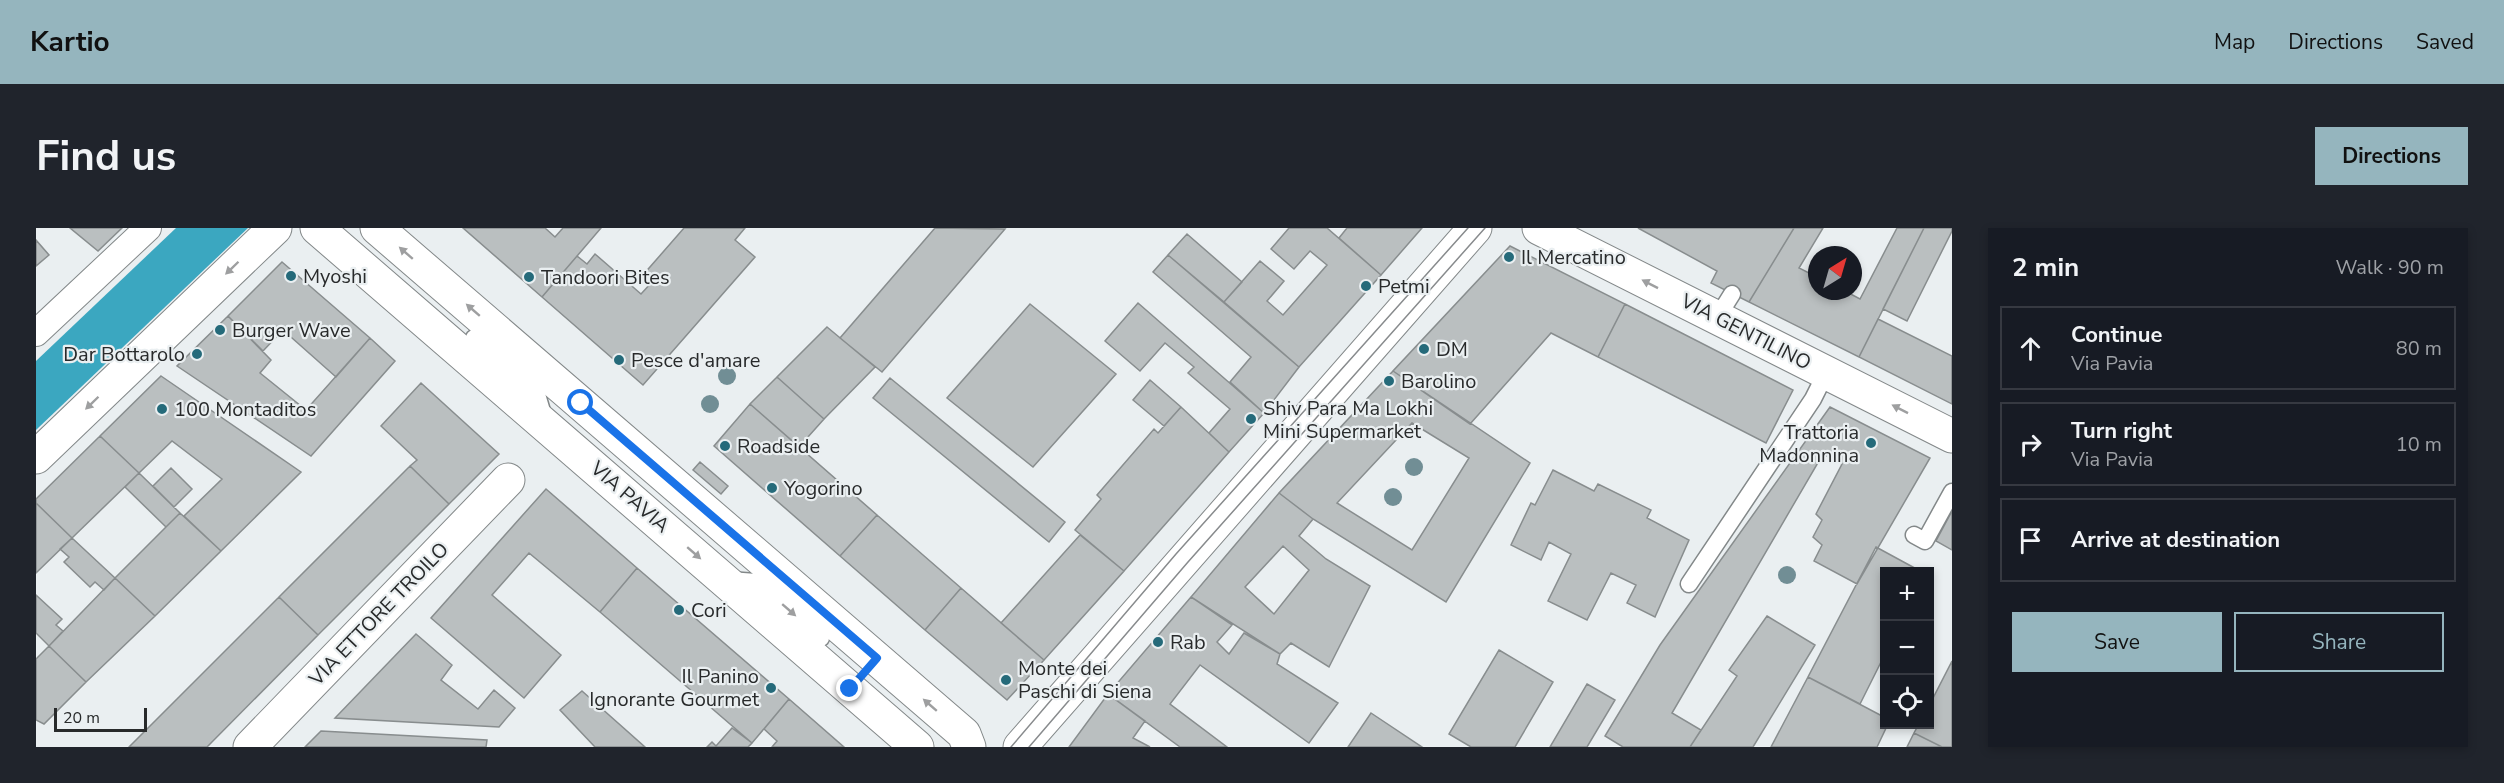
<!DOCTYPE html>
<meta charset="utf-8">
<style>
:root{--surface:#171b24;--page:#20242c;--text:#f1f3f6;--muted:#9ea1a6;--line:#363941;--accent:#95b5be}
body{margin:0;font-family:"Nunito Sans",sans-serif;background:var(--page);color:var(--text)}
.controls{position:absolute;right:18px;bottom:18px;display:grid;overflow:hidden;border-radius:0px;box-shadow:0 3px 9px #0003}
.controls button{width:54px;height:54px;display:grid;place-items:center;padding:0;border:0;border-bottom:2px solid var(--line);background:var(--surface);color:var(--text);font:30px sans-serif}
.compass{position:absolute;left:1772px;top:18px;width:54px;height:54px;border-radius:50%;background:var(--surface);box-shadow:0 3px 9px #0003;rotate:37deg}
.scale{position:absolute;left:18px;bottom:15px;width:93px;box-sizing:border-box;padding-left:6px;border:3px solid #282a2b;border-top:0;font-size:16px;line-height:21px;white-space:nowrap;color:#282a2b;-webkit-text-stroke:4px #eaeff1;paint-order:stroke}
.stop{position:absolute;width:18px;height:18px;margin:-14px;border:4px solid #1a73e8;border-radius:50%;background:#fff}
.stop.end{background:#1a73e8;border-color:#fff;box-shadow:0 2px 6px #0008}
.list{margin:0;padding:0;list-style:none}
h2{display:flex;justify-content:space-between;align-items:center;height:78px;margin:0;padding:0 24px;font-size:26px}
h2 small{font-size:20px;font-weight:400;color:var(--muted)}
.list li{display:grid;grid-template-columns:39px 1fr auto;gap:18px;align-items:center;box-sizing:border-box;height:84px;margin:0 12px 12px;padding:0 12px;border:2px solid var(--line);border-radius:0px}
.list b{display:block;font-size:22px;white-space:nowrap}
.list p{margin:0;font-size:20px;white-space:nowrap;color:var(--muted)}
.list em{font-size:20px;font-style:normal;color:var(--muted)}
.actions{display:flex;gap:12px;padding:18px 24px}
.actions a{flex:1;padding:14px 0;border:2px solid var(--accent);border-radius:0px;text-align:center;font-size:21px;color:var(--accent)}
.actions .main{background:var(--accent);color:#111}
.icon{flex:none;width:33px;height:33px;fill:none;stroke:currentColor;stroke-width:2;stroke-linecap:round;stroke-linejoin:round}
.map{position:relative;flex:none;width:1916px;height:519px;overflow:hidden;border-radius:0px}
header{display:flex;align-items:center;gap:36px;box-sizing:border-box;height:84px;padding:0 30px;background:var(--accent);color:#111}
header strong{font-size:28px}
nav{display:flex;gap:33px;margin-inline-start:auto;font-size:21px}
.intro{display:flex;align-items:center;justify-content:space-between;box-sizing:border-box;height:144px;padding:0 36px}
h1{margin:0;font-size:42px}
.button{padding:15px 27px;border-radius:0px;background:var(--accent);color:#111;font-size:21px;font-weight:700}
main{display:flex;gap:36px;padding:0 36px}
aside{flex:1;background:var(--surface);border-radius:0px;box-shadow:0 3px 9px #0003}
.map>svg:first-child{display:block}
</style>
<header>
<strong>Kartio</strong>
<nav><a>Map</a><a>Directions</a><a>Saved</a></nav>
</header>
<div class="intro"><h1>Find us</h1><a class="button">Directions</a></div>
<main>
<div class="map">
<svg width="1916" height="519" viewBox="0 0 1916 519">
<rect width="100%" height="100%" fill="#eaeff1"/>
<path fill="#3ba7c0" d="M 140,0 L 212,0 L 0,202 L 0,133 Z"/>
<path fill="#babfc0" stroke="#888d8e" stroke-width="1.5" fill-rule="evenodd" d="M 34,0 L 86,0 L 62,23 Z
M 427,0 L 509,0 L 519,9 L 527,0 L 565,0 L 506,69 Z
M 648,0 L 709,0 L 699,12 L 719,29 L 607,157 L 506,69 L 541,28 L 551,36 L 559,26 L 605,66 L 616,54 L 607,47 Z
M 899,0 L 969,1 L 846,144 L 804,110 Z
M 1253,0 L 1291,0 L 1345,47 L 1263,139 L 1188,74 L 1224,33 L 1248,53 L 1231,73 L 1247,87 L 1291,37 L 1274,23 L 1258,41 L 1235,21 Z
M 1311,0 L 1386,0 L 1345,47 L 1303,10 Z
M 1602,0 L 1758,0 L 1713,74 L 1675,55 L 1681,43 Z
M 1758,0 L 1787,0 L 1763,40 L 1781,49 L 1781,63 L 1809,63 L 1824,71 L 1861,0 L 1888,0 L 1823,129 L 1713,74 Z
M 1888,0 L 1916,0 L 1916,3 L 1871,93 L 1847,81 Z
M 1151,6 L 1206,54 L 1188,74 L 1132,27 Z
M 0,12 L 13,27 L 0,38 Z
M 1474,18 L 1589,76 L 1562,129 L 1515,105 L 1434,196 L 1357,143 Z
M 1132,27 L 1263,139 L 1228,185 L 1194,154 L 1215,129 L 1117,44 Z
M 246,34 L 334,110 L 300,149 L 247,102 L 227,123 L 192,88 Z
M 1102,75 L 1228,185 L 1193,224 L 1173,205 L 1194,181 L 1152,145 L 1158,139 L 1129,115 L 1104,143 L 1069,113 Z
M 994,76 L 1080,146 L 997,239 L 911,170 Z
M 1589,76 L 1757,162 L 1730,215 L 1562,129 Z
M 192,88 L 235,132 L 224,145 L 270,182 L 334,110 L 359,133 L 275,228 L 141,138 Z
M 1842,91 L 1916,128 L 1916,176 L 1823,129 Z
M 791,99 L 839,139 L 788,191 L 741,149 Z
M 1357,143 L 1494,235 L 1410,374 L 1277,291 L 1243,265 ZM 1376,195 L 1433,230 L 1376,322 L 1301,275 Z
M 125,148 L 265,244 L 185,323 L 148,288 L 186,251 L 136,213 L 103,245 L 64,208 Z
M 741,149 L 788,191 L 763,219 L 714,176 Z
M 854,150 L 1029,294 L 1013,314 L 837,170 Z
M 1114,152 L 1145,179 L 1128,198 L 1097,172 Z
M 385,155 L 463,226 L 413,276 L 374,238 L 381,232 L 345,198 Z
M 714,176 L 841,287 L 804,328 L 678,218 Z
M 1145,179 L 1193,224 L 1088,343 L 1039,302 L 1065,271 L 1061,267 L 1118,201 L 1122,205 Z
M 1794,179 L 1894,230 L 1821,356 L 1778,333 L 1786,317 L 1777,309 L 1786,292 L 1780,286 L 1806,236 L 1787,226 L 1636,485 L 1665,502 L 1654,519 L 1587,519 L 1569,508 L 1624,417 Z
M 64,208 L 103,245 L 36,310 L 0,275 L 0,271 Z
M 664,234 L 692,258 L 685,266 L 657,242 Z
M 374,238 L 413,276 L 282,407 L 243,369 Z
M 135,240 L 156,261 L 138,279 L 117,258 Z
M 1517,242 L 1558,263 L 1562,256 L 1615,282 L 1611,290 L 1653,312 L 1619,389 L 1591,375 L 1600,357 L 1575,345 L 1551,392 L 1512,373 L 1535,326 L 1513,314 L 1505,332 L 1475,317 L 1495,275 L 1499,277 Z
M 103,245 L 144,285 L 130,299 L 89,259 Z
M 510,261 L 601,340 L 564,384 L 493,325 L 456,367 L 525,427 L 488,470 L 395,390 Z
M 1243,265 L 1277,291 L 1263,308 L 1290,331 L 1334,358 L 1293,439 L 1255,415 L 1244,426 L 1155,369 ZM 1247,318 L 1273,342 L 1238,386 L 1209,359 Z
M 0,275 L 36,310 L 0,345 Z
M 1916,283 L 1916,322 L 1900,313 Z
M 144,285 L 185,323 L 119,388 L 79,350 Z
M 841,287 L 925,360 L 889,402 L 804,328 Z
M 1044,307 L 1088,343 L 1008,432 L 965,395 Z
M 36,310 L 79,350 L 68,362 L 59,354 L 54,359 L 28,334 L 33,329 L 24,321 Z
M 1840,319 L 1886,344 L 1848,344 L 1848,428 L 1824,476 L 1772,449 Z
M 601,340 L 753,471 L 716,515 L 564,384 Z
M 79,350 L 119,388 L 50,454 L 13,418 Z
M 925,360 L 1008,432 L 971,472 L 889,402 Z
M 0,367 L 26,391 L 20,397 L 27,403 L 13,418 L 0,405 Z
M 243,369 L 282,407 L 171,519 L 93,519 Z
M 1155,369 L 1196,397 L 1181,414 L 1193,426 L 1208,405 L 1244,426 L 1241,436 L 1302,475 L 1273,515 L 1164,437 L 1134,476 L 1191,519 L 1144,519 L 1072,466 Z
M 1731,388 L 1779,417 L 1717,519 L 1654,519 L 1701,448 L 1693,442 Z
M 380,406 L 416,437 L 405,452 L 442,481 L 458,462 L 479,480 L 463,499 L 299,490 Z
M 13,418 L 50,454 L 8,496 L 0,492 L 0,431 Z
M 1463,422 L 1517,454 L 1479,519 L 1435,519 L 1413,506 Z
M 1916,433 L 1916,519 L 1906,519 L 1878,505 L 1883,496 L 1894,496 L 1894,476 Z
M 1772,449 L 1848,489 L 1848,496 L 1852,496 L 1841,519 L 1735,519 Z
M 1551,456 L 1579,472 L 1551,519 L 1514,519 Z
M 546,463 L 609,519 L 559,519 L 524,482 Z
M 1072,466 L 1109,493 L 1097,510 L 1114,519 L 1033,519 Z
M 753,471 L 808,519 L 736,519 L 741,513 L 728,501 Z
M 1335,485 L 1386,519 L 1312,519 Z
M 696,500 L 716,515 L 712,519 L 671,519 L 676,514 L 680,518 Z
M 285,503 L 451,512 L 450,519 L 269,519 Z
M 1878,505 L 1906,519 L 1871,519 Z"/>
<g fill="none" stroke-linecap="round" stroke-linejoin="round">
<defs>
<path id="service" d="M 1681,90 L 1696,66
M 438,110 L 500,163 L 508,190
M 1878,307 L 1889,313 L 1916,264
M 693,352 L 720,354 L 785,410
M 1653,356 L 1777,171 L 1790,145"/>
<path id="pedestrian" d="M 0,105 L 112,0"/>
<path id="minor" d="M 281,0 L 881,519
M 341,0 L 928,506 L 933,519
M 1503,0 L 1916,208
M 0,229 L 239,0
M 214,519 L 472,252"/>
<path id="tertiary" d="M 984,519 L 1439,0"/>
</defs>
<use href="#service" stroke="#838889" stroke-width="19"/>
<use href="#pedestrian" stroke="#838889" stroke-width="28"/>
<use href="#minor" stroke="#838889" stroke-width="35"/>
<use href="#tertiary" stroke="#838889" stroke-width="35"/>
<use href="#service" stroke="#fff" stroke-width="16"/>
<use href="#pedestrian" stroke="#fff" stroke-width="26"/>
<use href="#minor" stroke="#fff" stroke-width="33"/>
<use href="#tertiary" stroke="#fff" stroke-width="33"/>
<path stroke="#888b8d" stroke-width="1.5" d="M 975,519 L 1140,326 L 1432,0
M 993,519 L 1152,334 L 1449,0"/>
</g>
<g fill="#718e95">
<circle cx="691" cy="148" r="9"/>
<circle cx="674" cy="176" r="9"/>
<circle cx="1378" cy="239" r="9"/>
<circle cx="1357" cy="269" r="9"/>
<circle cx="1751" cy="347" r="9"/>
</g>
<defs><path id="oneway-solid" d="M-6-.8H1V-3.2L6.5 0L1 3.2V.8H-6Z" transform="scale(1.5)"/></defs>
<g fill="#9e9fa0">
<use href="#oneway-solid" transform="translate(370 25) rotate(-139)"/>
<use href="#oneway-solid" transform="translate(196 40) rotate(136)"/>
<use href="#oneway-solid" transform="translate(1614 56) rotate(-153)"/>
<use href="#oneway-solid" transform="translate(437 82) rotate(-139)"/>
<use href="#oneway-solid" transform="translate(56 175) rotate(136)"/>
<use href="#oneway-solid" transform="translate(1864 181) rotate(-153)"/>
<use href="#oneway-solid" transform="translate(658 325) rotate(41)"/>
<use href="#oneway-solid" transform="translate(753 382) rotate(41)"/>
<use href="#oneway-solid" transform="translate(894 477) rotate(-139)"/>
</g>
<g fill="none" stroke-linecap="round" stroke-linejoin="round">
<path stroke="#1a73e8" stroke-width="8" d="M 545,175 L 841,430 L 814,461"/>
</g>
<g fill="#256a7a" stroke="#eaeff1" stroke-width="2">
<circle cx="1473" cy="29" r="6"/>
<circle cx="255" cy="48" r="6"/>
<circle cx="493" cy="49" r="6"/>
<circle cx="1330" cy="58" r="6"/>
<circle cx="184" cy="102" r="6"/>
<circle cx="1388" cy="121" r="6"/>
<circle cx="161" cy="126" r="6"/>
<circle cx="583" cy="132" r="6"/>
<circle cx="1353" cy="153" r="6"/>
<circle cx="126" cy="181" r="6"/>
<circle cx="1215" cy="191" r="6"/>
<circle cx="1835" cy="215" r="6"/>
<circle cx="689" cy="218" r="6"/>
<circle cx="736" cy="260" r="6"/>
<circle cx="643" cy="382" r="6"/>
<circle cx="1122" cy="414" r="6"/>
<circle cx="970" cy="452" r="6"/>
<circle cx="735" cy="460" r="6"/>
</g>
<g text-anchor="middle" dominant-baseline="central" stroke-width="4.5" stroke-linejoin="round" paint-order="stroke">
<g font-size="20" fill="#282a2b" stroke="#eaeff1" text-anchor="start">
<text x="1485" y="29">Il Mercatino</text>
<text x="267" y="48">Myoshi</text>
<text x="505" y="49">Tandoori Bites</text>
<text x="1342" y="58">Petmi</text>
<text x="196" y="102">Burger Wave</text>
<text x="1400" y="121">DM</text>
<text x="149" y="126" text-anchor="end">Dar Bottarolo</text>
<text x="595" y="132">Pesce d'amare</text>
<text x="1365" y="153">Barolino</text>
<text x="1227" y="180">Shiv Para Ma Lokhi<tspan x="1227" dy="23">Mini Supermarket</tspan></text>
<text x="138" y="181">100 Montaditos</text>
<text x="1823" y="204" text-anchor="end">Trattoria<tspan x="1823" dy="23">Madonnina</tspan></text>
<text x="701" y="218">Roadside</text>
<text x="748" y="260">Yogorino</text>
<text x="655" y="382">Cori</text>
<text x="1134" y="414">Rab</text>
<text x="982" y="440">Monte dei<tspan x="982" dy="23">Paschi di Siena</tspan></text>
<text x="723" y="448" text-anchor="end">Il Panino<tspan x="723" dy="23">Ignorante Gourmet</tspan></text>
</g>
<g font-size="20" fill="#282a2b" stroke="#eaeff1">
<text transform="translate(1710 104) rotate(27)">VIA GENTILINO</text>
<text transform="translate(594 269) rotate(41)">VIA PAVIA</text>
<text transform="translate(343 386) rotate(-46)">VIA ETTORE TROILO</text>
</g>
</g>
</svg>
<div class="controls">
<button>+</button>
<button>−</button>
<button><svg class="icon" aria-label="locate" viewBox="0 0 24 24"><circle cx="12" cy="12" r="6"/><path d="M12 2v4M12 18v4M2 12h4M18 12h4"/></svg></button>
</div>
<svg class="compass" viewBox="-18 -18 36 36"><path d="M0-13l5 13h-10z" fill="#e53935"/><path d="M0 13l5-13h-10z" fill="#9ea1a6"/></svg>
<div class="scale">20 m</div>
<div class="stop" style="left:545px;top:175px"></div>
<div class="stop end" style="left:814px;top:461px"></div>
</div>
<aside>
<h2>2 min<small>Walk · 90 m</small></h2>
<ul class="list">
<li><svg class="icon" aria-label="ahead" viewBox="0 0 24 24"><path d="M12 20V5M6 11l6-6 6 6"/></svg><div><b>Continue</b><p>Via Pavia</p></div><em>80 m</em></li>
<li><svg class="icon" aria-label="right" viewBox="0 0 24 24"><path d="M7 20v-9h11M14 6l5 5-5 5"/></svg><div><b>Turn right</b><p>Via Pavia</p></div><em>10 m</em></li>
<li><svg class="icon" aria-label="arrive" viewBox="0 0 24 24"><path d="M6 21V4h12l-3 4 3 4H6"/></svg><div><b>Arrive at destination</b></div></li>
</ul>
<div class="actions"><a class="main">Save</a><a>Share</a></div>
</aside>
</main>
